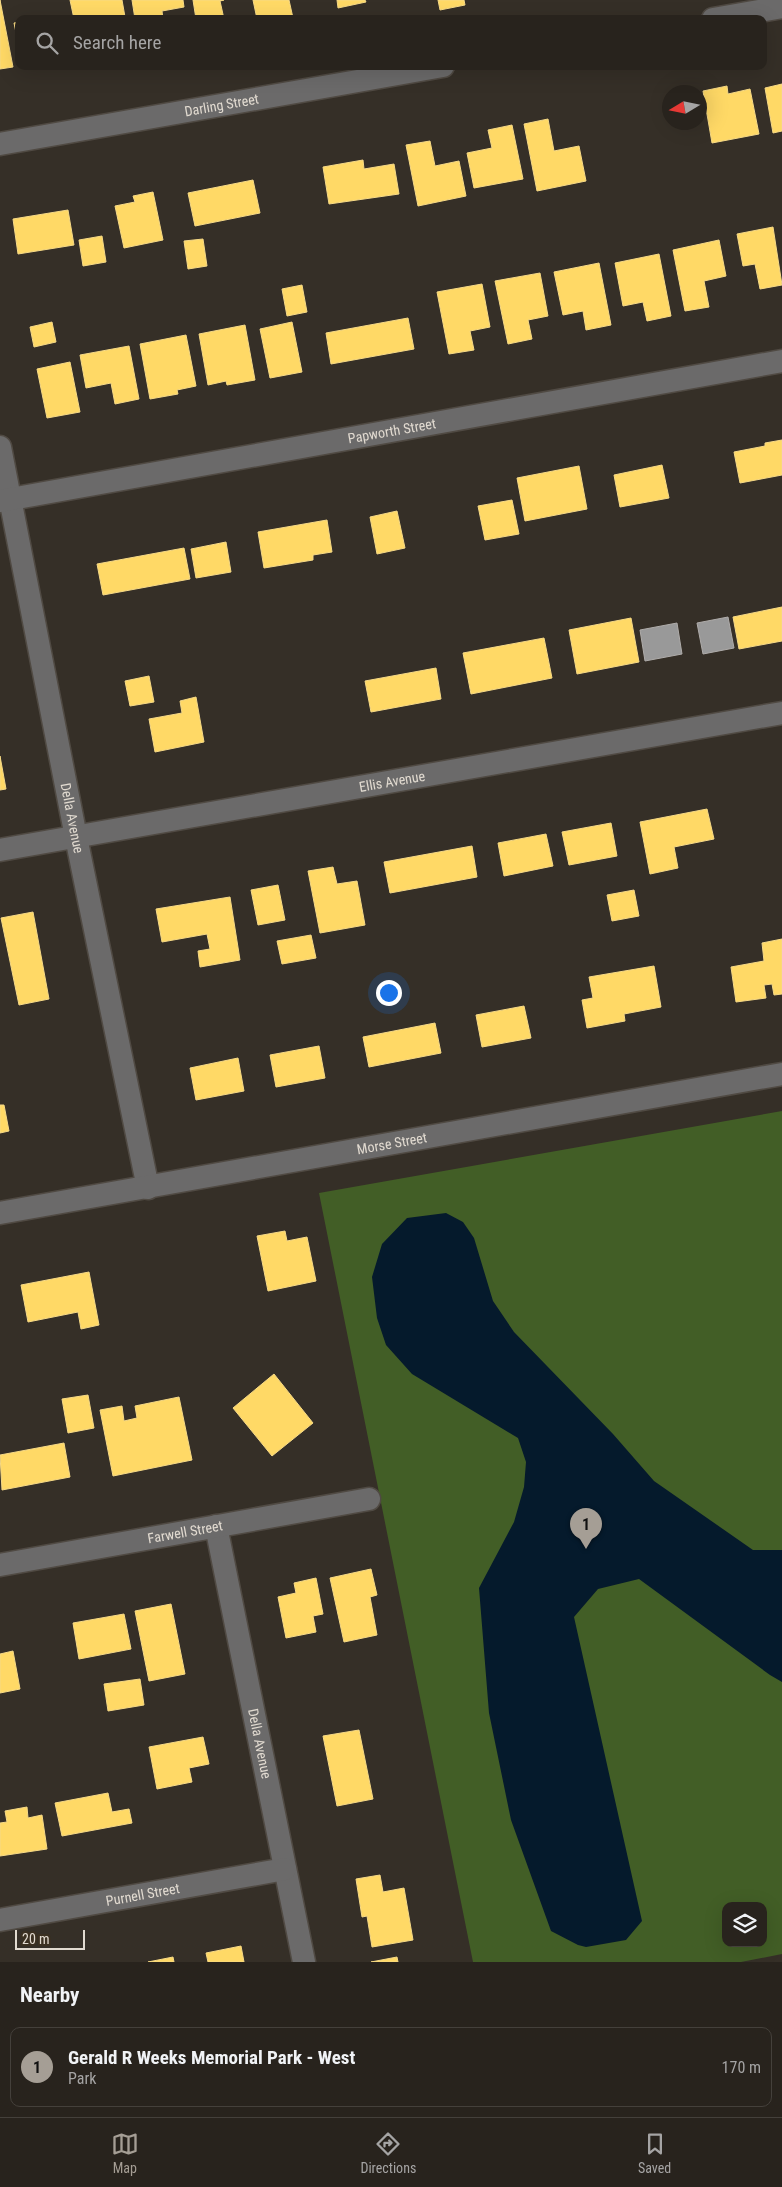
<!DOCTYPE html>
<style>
:root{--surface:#28231d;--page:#302b26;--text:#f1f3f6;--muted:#a5a4a4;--line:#44403b;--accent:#a59e95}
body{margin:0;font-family:"Roboto Condensed",sans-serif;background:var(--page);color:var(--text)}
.controls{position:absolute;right:15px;bottom:15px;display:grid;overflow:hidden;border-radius:10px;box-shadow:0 5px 20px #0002}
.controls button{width:45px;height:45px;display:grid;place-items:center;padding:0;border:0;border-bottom:1px solid var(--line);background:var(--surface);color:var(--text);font:25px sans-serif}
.compass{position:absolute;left:662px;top:85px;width:45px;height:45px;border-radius:50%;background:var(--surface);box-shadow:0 5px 20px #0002;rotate:260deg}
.scale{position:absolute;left:15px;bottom:12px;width:70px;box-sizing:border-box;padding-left:5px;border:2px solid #e1dad0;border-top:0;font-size:14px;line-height:18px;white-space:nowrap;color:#e1dad0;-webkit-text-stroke:4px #3b3021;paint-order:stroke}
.you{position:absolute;left:388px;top:992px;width:18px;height:18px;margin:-12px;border:4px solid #fff;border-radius:50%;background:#1a73e8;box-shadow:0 0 0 8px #1a73e833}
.badge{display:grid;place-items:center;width:32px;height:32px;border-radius:50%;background:var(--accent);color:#111;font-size:16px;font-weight:700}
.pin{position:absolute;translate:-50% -41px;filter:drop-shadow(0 1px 2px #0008)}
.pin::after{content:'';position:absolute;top:26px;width:18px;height:15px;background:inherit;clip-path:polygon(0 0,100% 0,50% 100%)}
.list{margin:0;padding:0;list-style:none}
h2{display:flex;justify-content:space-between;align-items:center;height:65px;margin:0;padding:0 20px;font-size:21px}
h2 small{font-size:16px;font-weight:400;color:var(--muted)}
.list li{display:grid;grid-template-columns:32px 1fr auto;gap:15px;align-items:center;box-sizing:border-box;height:80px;margin:0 10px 10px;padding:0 10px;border:1px solid var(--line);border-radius:10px}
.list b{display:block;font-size:19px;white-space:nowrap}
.list p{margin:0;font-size:16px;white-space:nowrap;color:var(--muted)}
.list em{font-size:16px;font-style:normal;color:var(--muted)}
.icon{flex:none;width:28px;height:28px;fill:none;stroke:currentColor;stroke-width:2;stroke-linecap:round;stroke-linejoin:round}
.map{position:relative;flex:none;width:782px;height:1962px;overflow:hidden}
.search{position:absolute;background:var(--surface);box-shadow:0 5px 20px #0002;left:15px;right:15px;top:15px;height:55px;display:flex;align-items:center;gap:12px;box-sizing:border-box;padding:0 18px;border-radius:10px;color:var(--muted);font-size:19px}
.sheet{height:155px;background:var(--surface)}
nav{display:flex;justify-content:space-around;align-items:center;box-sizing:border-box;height:70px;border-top:1px solid var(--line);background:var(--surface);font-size:14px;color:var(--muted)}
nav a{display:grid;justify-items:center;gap:2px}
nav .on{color:var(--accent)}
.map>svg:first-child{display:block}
</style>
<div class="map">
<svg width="782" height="1962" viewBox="0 0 782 1962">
<rect width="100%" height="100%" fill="#352f27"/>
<path fill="#425e26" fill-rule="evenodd" d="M 782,1111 L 782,1954 L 741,1962 L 473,1962 L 319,1193 ZM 726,1906 L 763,1906 L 763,1943 L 726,1943 Z"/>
<path fill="#051a2c" d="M 446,1213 L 463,1222 L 474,1238 L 493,1301 L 514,1332 L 613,1434 L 654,1481 L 753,1550 L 782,1550 L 782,1682 L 770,1675 L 639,1579 L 598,1589 L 574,1617 L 642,1921 L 626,1940 L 586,1947 L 578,1945 L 551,1931 L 511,1820 L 489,1713 L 479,1588 L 514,1522 L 524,1487 L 526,1462 L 518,1438 L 412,1374 L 386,1345 L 377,1318 L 372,1277 L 382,1244 L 407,1218 Z"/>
<path fill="#ffd966" stroke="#f6d986" d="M 0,0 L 13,67 L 0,69 Z
M 70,0 L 122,0 L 125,17 L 114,19 L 74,19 Z
M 132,0 L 183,0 L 184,7 L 162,11 L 163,19 L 135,19 Z
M 193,0 L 224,0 L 220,1 L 224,19 L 196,19 Z
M 253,0 L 289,0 L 293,18 L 257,19 Z
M 337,0 L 365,0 L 366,2 L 338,8 Z
M 438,0 L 464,0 L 465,5 L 440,10 Z
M 19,22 L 19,47 L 14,23 Z
M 782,84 L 782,131 L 773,133 L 765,88 Z
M 727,86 L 728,94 L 750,89 L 759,134 L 712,143 L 703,91 Z
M 548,119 L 554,151 L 579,146 L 586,181 L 537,191 L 524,124 Z
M 512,125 L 523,179 L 474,188 L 467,153 L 492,148 L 488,130 Z
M 430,141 L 435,166 L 459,161 L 466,196 L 418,206 L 406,145 Z
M 363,160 L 364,169 L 394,164 L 399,194 L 329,204 L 323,167 Z
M 253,180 L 260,213 L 195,226 L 188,193 Z
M 153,192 L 163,240 L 124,248 L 115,206 L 135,202 L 133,196 Z
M 68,210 L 74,245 L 18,254 L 13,219 Z
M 773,227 L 782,285 L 760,289 L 755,264 L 743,266 L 737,234 Z
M 102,236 L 106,262 L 83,266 L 79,240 Z
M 203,239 L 207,266 L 188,269 L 184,241 Z
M 719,240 L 726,276 L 704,281 L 709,307 L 685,311 L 673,250 Z
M 659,254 L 671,316 L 647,321 L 643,302 L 623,306 L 615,263 Z
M 599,263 L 611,325 L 586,330 L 583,311 L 563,315 L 554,272 Z
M 540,273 L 548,316 L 528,320 L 532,339 L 508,344 L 495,281 Z
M 482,284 L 490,327 L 470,331 L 474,350 L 449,354 L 437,292 Z
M 302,285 L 307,312 L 287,316 L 282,289 Z
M 408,318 L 414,349 L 331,364 L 326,333 Z
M 52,322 L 56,342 L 34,347 L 30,327 Z
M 292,322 L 302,372 L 270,378 L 260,329 Z
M 245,325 L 255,380 L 227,385 L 226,381 L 208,385 L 199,334 Z
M 186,335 L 196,386 L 177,390 L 178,394 L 150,399 L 140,344 Z
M 129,346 L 139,399 L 115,404 L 111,383 L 86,388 L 80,355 Z
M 70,362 L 80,412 L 47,418 L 37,369 Z
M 782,440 L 782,475 L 740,483 L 734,452 L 765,446 L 765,443 Z
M 662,465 L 669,498 L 620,507 L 614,475 Z
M 579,466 L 587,509 L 525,521 L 517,478 Z
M 512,500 L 519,534 L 485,540 L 478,506 Z
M 397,511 L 405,548 L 377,554 L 370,517 Z
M 327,520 L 332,552 L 313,555 L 313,560 L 264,568 L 258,532 Z
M 226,542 L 231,572 L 196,578 L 191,549 Z
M 184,548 L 190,579 L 103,595 L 97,564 Z
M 782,607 L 782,641 L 739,649 L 733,617 Z
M 631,618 L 639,662 L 577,674 L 569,630 Z
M 544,638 L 552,678 L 471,694 L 463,653 Z
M 436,668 L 441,699 L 371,712 L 365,681 Z
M 149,676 L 154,702 L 130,706 L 125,681 Z
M 196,697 L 204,742 L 155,752 L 149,719 L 182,713 L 180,701 Z
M 0,756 L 6,789 L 0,790 Z
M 707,809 L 714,839 L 674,847 L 678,868 L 650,874 L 640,822 Z
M 611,823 L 617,856 L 569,865 L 562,832 Z
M 546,834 L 553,866 L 504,876 L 498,843 Z
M 472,846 L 477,877 L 390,893 L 384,862 Z
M 333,867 L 337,884 L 357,881 L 365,925 L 320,933 L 308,871 Z
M 278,885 L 285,920 L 258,925 L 251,890 Z
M 634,890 L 639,916 L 612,921 L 607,895 Z
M 230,897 L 240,960 L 200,967 L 198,951 L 210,949 L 207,934 L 162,942 L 156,909 Z
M 33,912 L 49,999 L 19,1005 L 1,918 Z
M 311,935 L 316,958 L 282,964 L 277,941 Z
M 782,939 L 782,994 L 774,995 L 772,984 L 764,985 L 766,998 L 736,1002 L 731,967 L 764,961 L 762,943 Z
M 654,966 L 661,1007 L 624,1014 L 625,1021 L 587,1028 L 582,1000 L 593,998 L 589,977 Z
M 524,1006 L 531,1038 L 482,1047 L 476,1015 Z
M 435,1023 L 441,1053 L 369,1067 L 363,1037 Z
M 319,1046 L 325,1078 L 276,1087 L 270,1055 Z
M 238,1058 L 244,1091 L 196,1100 L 190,1068 Z
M 0,1105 L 4,1105 L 9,1131 L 0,1133 Z
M 285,1231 L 287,1241 L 307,1237 L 316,1281 L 268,1291 L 257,1236 Z
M 89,1272 L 99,1325 L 81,1329 L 78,1312 L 28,1322 L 21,1285 Z
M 274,1374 L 313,1423 L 272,1456 L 233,1408 Z
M 88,1395 L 94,1428 L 68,1433 L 62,1399 Z
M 179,1397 L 192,1460 L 113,1476 L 100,1410 L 122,1406 L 124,1421 L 137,1418 L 135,1406 Z
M 64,1443 L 70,1477 L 2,1490 L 0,1455 Z
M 371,1569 L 377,1595 L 370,1597 L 377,1635 L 344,1642 L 330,1578 Z
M 316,1578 L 323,1614 L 313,1616 L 316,1632 L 286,1638 L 278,1597 L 296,1593 L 294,1583 Z
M 171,1604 L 185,1674 L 149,1681 L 135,1611 Z
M 124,1614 L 131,1649 L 79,1659 L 73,1623 Z
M 13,1651 L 20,1689 L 0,1693 L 0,1654 Z
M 140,1679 L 144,1705 L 108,1711 L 104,1684 Z
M 359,1730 L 373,1799 L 337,1806 L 323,1736 Z
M 203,1737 L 209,1764 L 189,1768 L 192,1782 L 157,1789 L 149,1747 Z
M 108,1793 L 112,1812 L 129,1809 L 132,1823 L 62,1836 L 55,1803 Z
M 27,1807 L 28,1818 L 42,1815 L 47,1849 L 0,1856 L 0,1823 L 7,1822 L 5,1811 Z
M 380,1875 L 383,1892 L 404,1888 L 413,1940 L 372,1947 L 367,1916 L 362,1917 L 356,1879 Z
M 241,1946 L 244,1962 L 208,1962 L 206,1953 Z
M 173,1957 L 174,1962 L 148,1962 Z
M 397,1957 L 398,1962 L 371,1962 Z"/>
<path fill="#999" stroke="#afacaa" d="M 728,617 L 734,648 L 703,654 L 697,623 Z
M 677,623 L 682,654 L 645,661 L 640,630 Z"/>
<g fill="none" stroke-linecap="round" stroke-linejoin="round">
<defs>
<g id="street">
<path d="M 713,19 L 782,7"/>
<path id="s1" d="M 0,144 L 443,66"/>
<path id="s2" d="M 0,447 L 76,837 L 148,1188"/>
<path id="s3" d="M 0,501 L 782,361"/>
<path id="s4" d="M 0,850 L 782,713"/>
<path id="s5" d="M 0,1213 L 782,1074"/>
<path id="s6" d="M 216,1526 L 304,1962"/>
<path id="s7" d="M 0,1565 L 369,1499"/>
<path id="s8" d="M 0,1920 L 285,1869"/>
</g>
</defs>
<use href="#street" stroke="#504a43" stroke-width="25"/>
<use href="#street" stroke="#6b6a6a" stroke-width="22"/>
</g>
<g text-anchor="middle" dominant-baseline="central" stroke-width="5" stroke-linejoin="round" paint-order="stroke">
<g font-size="14" fill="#e1dad0" stroke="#3b3021">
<text stroke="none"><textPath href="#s1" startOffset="225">Darling Street</textPath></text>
<text stroke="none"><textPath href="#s3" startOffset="398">Papworth Street</textPath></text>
<text stroke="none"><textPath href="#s4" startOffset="398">Ellis Avenue</textPath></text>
<text stroke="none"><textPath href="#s2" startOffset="378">Della Avenue</textPath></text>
<text stroke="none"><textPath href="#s5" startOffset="398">Morse Street</textPath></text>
<text stroke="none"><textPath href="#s7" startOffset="188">Farwell Street</textPath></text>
<text stroke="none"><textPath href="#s6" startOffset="222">Della Avenue</textPath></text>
<text stroke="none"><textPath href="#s8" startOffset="145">Purnell Street</textPath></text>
</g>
</g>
</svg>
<div class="controls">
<button><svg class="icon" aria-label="layers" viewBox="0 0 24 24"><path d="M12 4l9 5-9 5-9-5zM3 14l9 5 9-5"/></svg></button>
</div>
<svg class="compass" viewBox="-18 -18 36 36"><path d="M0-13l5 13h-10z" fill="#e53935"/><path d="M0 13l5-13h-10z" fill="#a5a4a4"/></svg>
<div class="scale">20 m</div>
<div class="you"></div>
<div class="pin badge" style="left:586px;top:1549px">1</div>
<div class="search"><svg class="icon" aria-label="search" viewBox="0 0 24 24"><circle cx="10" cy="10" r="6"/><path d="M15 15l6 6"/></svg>Search here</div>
</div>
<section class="sheet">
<h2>Nearby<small></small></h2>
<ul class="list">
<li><span class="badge">1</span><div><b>Gerald R Weeks Memorial Park - West</b><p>Park</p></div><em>170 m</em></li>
</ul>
</section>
<nav>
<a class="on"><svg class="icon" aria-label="map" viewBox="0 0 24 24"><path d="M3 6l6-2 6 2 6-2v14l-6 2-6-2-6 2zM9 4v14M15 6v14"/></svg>Map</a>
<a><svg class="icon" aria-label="directions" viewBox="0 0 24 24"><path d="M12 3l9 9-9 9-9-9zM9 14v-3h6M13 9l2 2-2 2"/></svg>Directions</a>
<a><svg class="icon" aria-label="saved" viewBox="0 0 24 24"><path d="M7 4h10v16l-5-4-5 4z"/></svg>Saved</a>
</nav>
